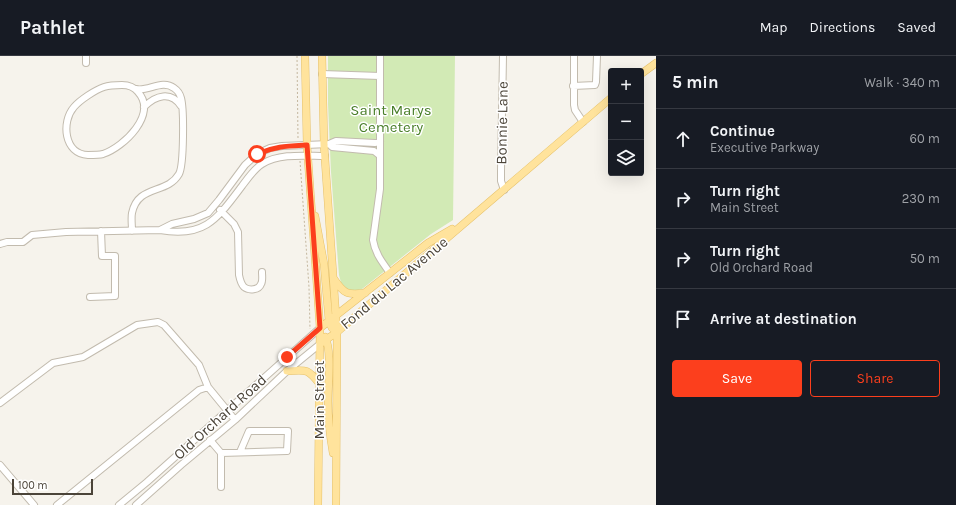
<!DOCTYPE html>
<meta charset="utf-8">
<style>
:root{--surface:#171b24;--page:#242831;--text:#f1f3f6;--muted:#9ea1a6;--line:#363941;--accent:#fc3f1d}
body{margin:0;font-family:Karla,sans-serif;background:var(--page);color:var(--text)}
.controls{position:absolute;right:12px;top:12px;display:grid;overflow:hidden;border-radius:4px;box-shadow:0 4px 16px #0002}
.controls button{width:36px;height:36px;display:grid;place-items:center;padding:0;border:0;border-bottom:1px solid var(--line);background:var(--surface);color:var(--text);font:20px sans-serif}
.scale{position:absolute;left:12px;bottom:10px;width:81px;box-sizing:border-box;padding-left:4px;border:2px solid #4b4439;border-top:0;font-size:11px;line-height:14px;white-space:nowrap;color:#4b4439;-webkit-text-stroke:3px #fff;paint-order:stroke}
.stop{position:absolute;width:12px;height:12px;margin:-9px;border:3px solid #fc3f1d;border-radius:50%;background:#fff}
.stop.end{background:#fc3f1d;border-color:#fff;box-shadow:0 1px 4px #0008}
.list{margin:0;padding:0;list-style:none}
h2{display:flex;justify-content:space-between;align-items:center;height:52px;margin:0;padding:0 16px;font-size:17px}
h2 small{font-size:13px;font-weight:400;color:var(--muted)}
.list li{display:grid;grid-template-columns:26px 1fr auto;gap:12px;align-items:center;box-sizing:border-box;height:60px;padding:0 16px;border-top:1px solid var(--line)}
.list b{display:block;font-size:15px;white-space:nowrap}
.list p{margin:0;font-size:13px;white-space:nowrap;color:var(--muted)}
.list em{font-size:13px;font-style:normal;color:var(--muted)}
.actions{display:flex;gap:8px;padding:12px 16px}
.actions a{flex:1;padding:9px 0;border:1px solid var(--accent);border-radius:4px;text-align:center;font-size:14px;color:var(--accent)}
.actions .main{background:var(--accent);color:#fff}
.icon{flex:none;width:22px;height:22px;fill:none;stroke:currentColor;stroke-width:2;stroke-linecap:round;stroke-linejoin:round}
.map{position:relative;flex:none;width:656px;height:449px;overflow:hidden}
header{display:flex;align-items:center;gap:24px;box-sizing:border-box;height:56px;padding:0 20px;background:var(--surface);border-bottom:1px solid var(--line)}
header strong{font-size:19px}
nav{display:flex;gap:22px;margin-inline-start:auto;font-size:14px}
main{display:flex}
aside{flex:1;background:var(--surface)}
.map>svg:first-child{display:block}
</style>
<header>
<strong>Pathlet</strong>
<nav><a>Map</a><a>Directions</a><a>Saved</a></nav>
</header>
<main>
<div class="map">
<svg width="656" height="449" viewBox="0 0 656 449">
<rect width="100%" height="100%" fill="#f6f3ec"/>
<path fill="#d2eab5" d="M 328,0 L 455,0 L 453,164 L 431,178 L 362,233 L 352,236 L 342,230 L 339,219 L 331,116 L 328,48 Z"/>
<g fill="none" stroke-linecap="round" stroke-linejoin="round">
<defs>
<path id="minor" d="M 86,0 L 86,7
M 380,0 L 380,133 L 373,184 C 375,197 382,206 390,217
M 503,0 L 501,114 L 501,125 L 504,134
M 574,0 L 574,49 L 575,54 L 583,66
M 322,18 L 380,20
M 122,29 C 129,29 134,31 138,36 C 158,58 124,91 103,98 C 99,99 92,99 88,99 C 64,98 61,66 74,51 C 80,44 95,34 104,31 C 110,29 117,29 122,29 Z
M 573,30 L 595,29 L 596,26 L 597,0
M 144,51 C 156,39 171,35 181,50
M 329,88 L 332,91 L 374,95 L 379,99
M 220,154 L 234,168 L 238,176 L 239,219 C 240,224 241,228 244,231 C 249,235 259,234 261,228 C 263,225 262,220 262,216
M 160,174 L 172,168 L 194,163 L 208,157 L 219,144 L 245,109 L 257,98 L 270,92 L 282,90 L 329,88 L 336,85 L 375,87 L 380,85
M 132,175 C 132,169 131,162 132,157 C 138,128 167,139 179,118 C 184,109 184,53 181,42 C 180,38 177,34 174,32 C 162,23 148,36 136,33
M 0,188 L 7,186 L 23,186 L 32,179 L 66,176 L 160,174 C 205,182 217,163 242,130 C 248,122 254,113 262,108 C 280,97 305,100 325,100
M 90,241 L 115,240 L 115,200 L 102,200 L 101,175
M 0,347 L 53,307 L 83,301 L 137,269 L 158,266 L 164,269 L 199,309 L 208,331 L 235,364
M 210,384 L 221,397 L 221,431
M 221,397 L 287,395 L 288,375 L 249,375 L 240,396
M 0,409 L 34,449
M 57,449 L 199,334 L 208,331
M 119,449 L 147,426 L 320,272
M 136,449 L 181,409 L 235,364 L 287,315 L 320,288"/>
<path id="major" d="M 305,0 L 307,89 L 320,272 L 318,449
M 322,0 L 324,89 L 337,276 L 336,449
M 641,18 L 656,7
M 315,160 L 324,208 L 329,265 L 332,272 L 337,276
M 334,223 C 344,238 347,239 365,237
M 320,272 L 428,187 L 452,173
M 325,281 C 332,294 328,329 328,345 C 328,363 330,380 333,397
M 320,288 L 337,276 L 611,42
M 287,315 C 306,314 307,312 319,327"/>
</defs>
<use href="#minor" stroke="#c2bbae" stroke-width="8"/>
<use href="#major" stroke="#e6c16a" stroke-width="8"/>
<path stroke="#c4b79f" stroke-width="1" stroke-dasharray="2 2" stroke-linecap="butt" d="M 297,0 L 298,83
M 300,105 L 309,231 L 310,273"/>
<use href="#minor" stroke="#fff" stroke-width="6"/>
<use href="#major" stroke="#ffe39c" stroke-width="7"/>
</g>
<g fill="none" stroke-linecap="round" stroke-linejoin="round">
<path stroke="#fc3f1d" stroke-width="5" d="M 257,98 C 275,90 288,90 307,89 L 320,272 L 287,301"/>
</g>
<g text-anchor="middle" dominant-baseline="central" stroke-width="3" stroke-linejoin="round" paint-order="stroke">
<g font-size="15" fill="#4a7f2a" stroke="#fff">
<text x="391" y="54">Saint Marys<tspan x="391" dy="17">Cemetery</tspan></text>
</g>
<g font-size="15" fill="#4b4439" stroke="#fff">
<text transform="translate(502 67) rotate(-89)">Bonnie Lane</text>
<text transform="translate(394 227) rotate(-40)">Fond du Lac Avenue</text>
<text transform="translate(319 344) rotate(-90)">Main Street</text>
<text transform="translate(220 361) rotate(-42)">Old Orchard Road</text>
</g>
</g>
</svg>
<div class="controls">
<button>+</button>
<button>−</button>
<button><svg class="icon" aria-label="layers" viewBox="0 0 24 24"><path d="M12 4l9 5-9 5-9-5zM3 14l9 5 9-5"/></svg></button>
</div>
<div class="scale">100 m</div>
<div class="stop" style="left:257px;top:98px"></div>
<div class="stop end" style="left:287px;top:301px"></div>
</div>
<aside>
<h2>5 min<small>Walk · 340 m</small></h2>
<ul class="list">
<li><svg class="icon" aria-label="ahead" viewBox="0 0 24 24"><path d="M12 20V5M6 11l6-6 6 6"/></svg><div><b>Continue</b><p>Executive Parkway</p></div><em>60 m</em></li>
<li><svg class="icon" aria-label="right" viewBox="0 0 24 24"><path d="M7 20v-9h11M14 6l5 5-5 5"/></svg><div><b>Turn right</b><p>Main Street</p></div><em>230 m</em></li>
<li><svg class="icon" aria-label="right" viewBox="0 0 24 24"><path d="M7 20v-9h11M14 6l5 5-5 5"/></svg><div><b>Turn right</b><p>Old Orchard Road</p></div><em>50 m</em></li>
<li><svg class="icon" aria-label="arrive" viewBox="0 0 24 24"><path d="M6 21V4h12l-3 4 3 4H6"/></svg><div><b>Arrive at destination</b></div></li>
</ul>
<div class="actions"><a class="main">Save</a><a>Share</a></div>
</aside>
</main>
